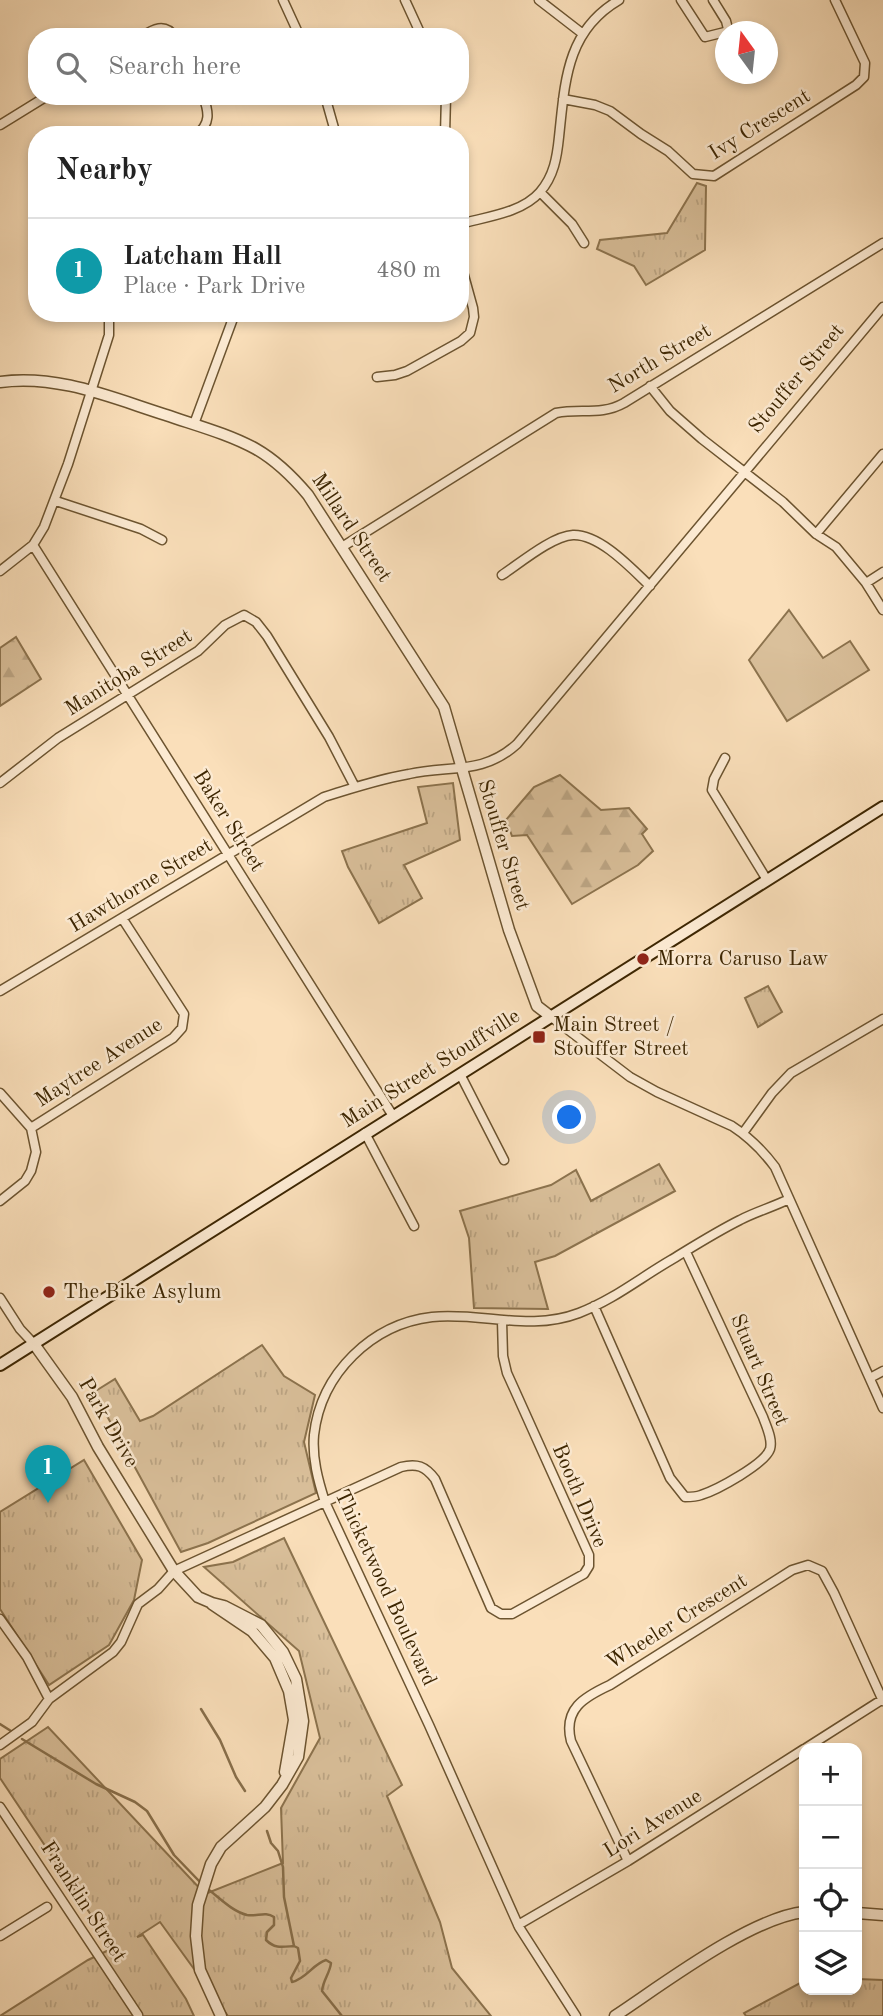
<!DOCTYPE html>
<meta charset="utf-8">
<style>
:root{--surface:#fff;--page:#f6f6f6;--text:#222;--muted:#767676;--line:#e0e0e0;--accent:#1a73e8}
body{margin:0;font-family:"Old Standard TT",serif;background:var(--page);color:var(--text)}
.controls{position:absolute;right:21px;bottom:21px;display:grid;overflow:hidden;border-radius:14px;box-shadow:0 4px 10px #0003}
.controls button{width:63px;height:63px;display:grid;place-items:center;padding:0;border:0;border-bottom:2px solid var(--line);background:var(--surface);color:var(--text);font:35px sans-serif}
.compass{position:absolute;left:715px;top:21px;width:63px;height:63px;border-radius:50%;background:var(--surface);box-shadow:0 4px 10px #0003;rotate:345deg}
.you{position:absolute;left:570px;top:1118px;width:24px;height:24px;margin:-18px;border:5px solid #fff;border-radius:50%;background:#1a73e8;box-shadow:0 0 0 10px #1a73e833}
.badge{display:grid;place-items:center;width:46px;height:46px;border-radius:50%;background:var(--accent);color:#fff;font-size:23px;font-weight:700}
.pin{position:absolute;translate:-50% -58px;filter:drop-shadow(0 2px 4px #0008)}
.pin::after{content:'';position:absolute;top:37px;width:24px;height:21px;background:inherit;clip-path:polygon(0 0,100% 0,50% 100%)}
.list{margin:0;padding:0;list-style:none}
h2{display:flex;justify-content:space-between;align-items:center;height:91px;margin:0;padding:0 28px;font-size:30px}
h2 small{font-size:23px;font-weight:400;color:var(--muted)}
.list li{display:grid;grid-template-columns:46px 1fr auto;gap:21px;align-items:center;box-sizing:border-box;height:105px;padding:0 28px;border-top:2px solid var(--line)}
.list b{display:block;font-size:26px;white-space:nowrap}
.list p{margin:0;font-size:23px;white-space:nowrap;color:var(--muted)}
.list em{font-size:23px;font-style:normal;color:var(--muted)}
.icon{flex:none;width:38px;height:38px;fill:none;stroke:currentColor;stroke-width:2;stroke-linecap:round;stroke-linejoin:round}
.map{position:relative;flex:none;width:883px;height:2016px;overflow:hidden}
.search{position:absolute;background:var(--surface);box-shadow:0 4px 10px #0003;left:28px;top:28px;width:441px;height:77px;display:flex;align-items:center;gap:18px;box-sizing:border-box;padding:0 24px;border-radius:28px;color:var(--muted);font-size:26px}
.panel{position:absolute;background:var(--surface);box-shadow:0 4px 10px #0003;left:28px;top:126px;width:441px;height:196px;border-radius:28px}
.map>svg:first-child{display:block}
</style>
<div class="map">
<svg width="883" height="2016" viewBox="0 0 883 2016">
<defs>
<pattern id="forest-firs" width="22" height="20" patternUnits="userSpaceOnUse" patternTransform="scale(1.75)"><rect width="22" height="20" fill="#dac09b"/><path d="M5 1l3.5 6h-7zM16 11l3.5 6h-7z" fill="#bca584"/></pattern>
<pattern id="park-tufts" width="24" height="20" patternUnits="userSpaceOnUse" patternTransform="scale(1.75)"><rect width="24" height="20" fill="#dac09b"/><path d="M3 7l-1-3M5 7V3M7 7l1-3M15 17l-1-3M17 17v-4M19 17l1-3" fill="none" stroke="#bca584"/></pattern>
</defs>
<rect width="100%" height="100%" fill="#fadfba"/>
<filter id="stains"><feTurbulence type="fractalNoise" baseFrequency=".00286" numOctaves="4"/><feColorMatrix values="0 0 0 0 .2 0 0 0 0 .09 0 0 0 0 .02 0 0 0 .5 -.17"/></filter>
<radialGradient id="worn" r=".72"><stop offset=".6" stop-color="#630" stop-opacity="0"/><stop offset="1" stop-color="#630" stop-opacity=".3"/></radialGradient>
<path fill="#dac09b" stroke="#8c734e" stroke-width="2" d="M 789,610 L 823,658 L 850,641 L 869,670 L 787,721 L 749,660 Z"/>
<path fill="url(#forest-firs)" stroke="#8c734e" stroke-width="2" d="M 16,637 L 41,679 L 0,706 L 0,648 Z
M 560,775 L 601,810 L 629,808 L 647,829 L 642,834 L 653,851 L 638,865 L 572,904 L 527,835 L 512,836 L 506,820 L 534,787 Z"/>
<path fill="url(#park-tufts)" stroke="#8c734e" stroke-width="2" d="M 697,183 L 706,186 L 705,250 L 646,285 L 634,266 L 597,249 L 600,240 L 667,233 Z
M 453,783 L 460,840 L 404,865 L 422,898 L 379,923 L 348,867 L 342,851 L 427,823 L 418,787 Z
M 768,986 L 782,1012 L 758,1027 L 745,998 Z
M 659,1164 L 675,1191 L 555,1256 L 535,1262 L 548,1309 L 474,1308 L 469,1238 L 460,1211 L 551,1185 L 576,1170 L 591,1201 Z
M 262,1345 L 284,1376 L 315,1395 L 304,1442 L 316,1493 L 208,1543 L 181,1552 L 94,1392 L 115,1379 L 140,1421 L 153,1416 Z
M 84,1460 L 142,1560 L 134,1600 L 109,1645 L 49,1685 L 0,1609 L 0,1512 Z
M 284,1538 L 402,1785 L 387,1796 L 440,1922 L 452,1968 L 491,2016 L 228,2016 L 160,1922 L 137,1937 L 143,1935 L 186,1999 L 194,2016 L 0,2016 L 88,1960 L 113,1948 L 0,1778 L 0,1759 L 48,1727 L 205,1894 L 283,1863 L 281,1808 L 320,1738 L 299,1651 L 204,1567 L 233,1562 Z
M 857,1979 L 883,1980 L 883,2016 L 746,2016 L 744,2013 L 804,1981 L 804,1990 L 857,1990 Z"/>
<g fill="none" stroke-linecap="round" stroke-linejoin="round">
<path stroke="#886f4b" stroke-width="2.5" d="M 201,1709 L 220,1740 L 236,1777 L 245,1791
M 0,1724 L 11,1731
M 22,1739 L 96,1784 L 135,1802 L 147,1811 L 174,1855 L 200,1882
M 267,1831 L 271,1843 L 278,1851 L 283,1867 L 284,1897 L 294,1946 L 298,1948 L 300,1961 L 291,1978 L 292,1982 C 306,1979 313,1964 326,1960 L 331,1963 C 330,1973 323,1980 322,1991 L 342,2016
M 205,1887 C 218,1896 231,1911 247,1915 C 257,1917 265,1911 274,1917 L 274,1925 L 267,1932 L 266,1940 C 275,1949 282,1947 294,1946"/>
<defs>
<path id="minor" d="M 283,0 L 300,37
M 405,0 L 422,37
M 539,0 L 583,34
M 681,0 L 705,37 L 725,32 L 728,29 L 726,21 L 713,0
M 141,37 C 153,29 165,22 175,37
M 325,96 L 334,128 L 333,135
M 563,99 L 595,105 L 610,111 L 641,134 L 668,151 L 693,174 L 714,176 L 856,85 L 864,77 L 865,63 L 835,0
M 0,125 L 47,96
M 196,135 C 211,124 209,112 203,96
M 445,135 L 446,96
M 540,192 L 572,224 L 584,243
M 460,224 C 485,217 522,213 540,192 C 554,176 557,157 559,137 C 565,82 566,31 619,0
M 377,377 L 395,375 L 407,371 L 461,341 L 470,333 L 474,317 L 473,308 L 460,261
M 650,386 L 670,411 L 702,439 L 783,502 L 816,534 L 836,547 L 866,583 L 883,610
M 194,424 L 235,313
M 56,501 L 141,529 L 162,540
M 816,534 L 883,454
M 33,545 L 393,1116
M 342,547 L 556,413 C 580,408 601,416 624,403 L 883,243
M 0,571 L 33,545 L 44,527 L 68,464 L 109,335 L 109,313
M 502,575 C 519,564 552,536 573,535 C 600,534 632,569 650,586
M 866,583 L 883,572
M 725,758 L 714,779 L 712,790 L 767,880
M 0,783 L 58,738 L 198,651 L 225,625 L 244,615 L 256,622 L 267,636 L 329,737 L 355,787
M 0,991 L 324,797 C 352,788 380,779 409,774 C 450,765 483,775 517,744 L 883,307
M 550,1016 L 630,1077 L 657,1092 L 732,1126 C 749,1137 763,1151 775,1167 L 883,1408
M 460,1074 L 504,1160
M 0,1093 L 31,1128 L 36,1152 L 31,1171 L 25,1181 L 0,1201
M 31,1128 L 173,1038 L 182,1028 L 184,1014 L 122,918
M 365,1133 L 414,1226
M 743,1133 L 772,1093 L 791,1073 L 883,1019
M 0,1298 L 20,1329 L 34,1344
M 594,1306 L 670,1478 L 685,1497 C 690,1497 696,1497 701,1495 C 717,1490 765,1464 770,1449 C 773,1439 766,1426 763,1417 L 686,1252
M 870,1378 L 883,1371
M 0,1619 L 27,1657 L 49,1699
M 0,1745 L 32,1722 L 49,1699 L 113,1652 L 121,1642 L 138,1604 L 158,1589 L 174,1571 L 401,1467 C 417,1463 425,1466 435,1479 L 491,1608 L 501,1614 L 512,1614 L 584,1574 L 589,1566 L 589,1555 L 507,1373 L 503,1356 L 502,1321
M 806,1748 L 883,1699
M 0,1807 L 138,2015
M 628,1861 L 571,1741 C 563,1709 584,1697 610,1685 L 792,1570 L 808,1565 L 822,1571 L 834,1593 L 883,1701
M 518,1925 L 628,1861 L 804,1749
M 0,1936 L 47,1907
M 576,2016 L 519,1927 L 429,1725 L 325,1502 C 318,1480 312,1458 314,1435 C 321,1373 372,1324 432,1317 C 483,1312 529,1332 579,1313 C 613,1300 640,1278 671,1260 C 694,1246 716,1232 740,1220 C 755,1212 773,1207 789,1199"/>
<path id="tertiary" d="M 0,382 C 58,374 112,398 166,415 C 195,425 229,434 256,449 C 277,461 292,476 308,495 L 444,707 L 509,930 L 537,1006 L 550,1016
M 34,1344 L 72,1397 L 98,1447 L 174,1571 L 198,1597 L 212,1603 L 224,1606 L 261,1625 L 283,1652 L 296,1679 L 303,1721 L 298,1757 L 282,1785 L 265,1807 L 221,1847 L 211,1864 L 198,1905 L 196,1936 L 200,1970 L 221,2016
M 212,1604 L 252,1631 L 275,1658 L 289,1691 L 294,1720 L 285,1772
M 857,1913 L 883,1915
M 615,2016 C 662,1985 750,1918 804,1912"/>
<path id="secondary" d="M 0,1365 L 883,807"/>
</defs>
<use href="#minor" stroke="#6c5430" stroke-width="11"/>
<use href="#tertiary" stroke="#6c5430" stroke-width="13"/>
<use href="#secondary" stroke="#3d2602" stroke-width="14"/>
<use href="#minor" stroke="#fcead2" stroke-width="8"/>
<use href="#tertiary" stroke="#fcead2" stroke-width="10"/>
<use href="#secondary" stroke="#fcead2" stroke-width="10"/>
</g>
<g fill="#8f2418" stroke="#fcead2" stroke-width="2.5">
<circle cx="643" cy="959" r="7"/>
<rect x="532" y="1030" width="14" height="14" rx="3.5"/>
<circle cx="49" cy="1292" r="7"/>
</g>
<g text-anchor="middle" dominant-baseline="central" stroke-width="5" stroke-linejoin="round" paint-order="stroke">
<g font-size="21" fill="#3d2602" stroke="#fcead2">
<text transform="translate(760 125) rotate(-32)">Ivy Crescent</text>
<text transform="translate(660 359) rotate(-31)">North Street</text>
<text transform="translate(797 379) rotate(-50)">Stouffer Street</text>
<text transform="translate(351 528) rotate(56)">Millard Street</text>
<text transform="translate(129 673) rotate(-32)">Manitoba Street</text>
<text transform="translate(228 821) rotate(58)">Baker Street</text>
<text transform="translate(503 845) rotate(73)">Stouffer Street</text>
<text transform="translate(141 886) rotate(-31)">Hawthorne Street</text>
<text transform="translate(99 1063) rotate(-33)">Maytree Avenue</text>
<text transform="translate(431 1069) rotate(-32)">Main Street Stouffville</text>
<text transform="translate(759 1370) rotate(67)">Stuart Street</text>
<text transform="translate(108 1423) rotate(60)">Park Drive</text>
<text transform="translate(579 1496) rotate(67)">Booth Drive</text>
<text transform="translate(385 1588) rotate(65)">Thicketwood Boulevard</text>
<text transform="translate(677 1622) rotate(-32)">Wheeler Crescent</text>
<text transform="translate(653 1824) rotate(-32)">Lori Avenue</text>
<text transform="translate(83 1902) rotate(57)">Franklin Street</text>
</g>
<g font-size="21" fill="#3d2602" stroke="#fcead2" text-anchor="start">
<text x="657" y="959">Morra Caruso Law</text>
<text x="553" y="1025">Main Street /<tspan x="553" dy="24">Stouffer Street</tspan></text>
<text x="63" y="1292">The Bike Asylum</text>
</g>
</g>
<rect width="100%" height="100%" filter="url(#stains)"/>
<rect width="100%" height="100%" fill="url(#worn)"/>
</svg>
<div class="controls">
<button>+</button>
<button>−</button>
<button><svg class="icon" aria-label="locate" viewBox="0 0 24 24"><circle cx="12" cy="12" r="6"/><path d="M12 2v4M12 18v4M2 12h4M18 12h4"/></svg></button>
<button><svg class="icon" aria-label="layers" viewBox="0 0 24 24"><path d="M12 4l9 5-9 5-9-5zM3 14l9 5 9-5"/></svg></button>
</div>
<svg class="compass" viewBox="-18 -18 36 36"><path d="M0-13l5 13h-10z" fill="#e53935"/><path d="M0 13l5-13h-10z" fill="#767676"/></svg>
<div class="you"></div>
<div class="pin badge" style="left:48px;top:1503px;background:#0f9aa8">1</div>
<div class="search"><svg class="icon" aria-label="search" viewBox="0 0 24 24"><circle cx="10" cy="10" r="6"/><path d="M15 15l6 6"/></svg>Search here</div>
<section class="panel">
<h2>Nearby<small></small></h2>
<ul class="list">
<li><span class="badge" style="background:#0f9aa8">1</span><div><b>Latcham Hall</b><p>Place · Park Drive</p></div><em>480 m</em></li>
</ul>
</section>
</div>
